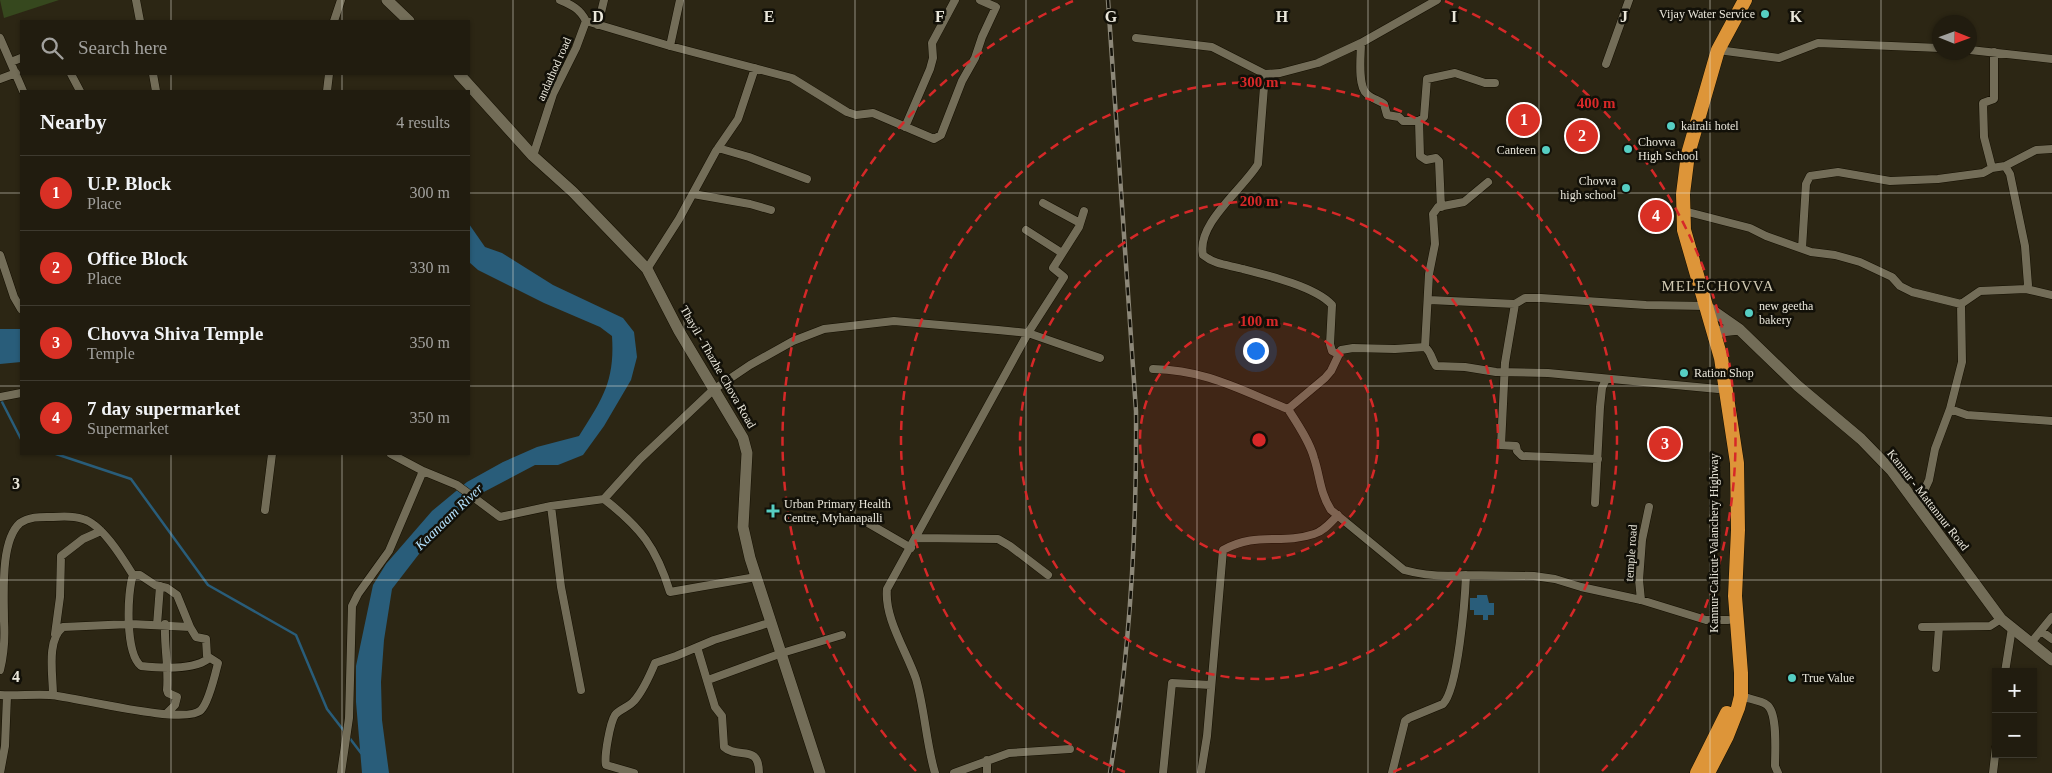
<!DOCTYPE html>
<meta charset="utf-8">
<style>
:root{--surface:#211c0f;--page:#2d291d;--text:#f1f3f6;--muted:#a2a19e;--line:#3e3a2f;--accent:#d93025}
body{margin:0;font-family:Georgia,serif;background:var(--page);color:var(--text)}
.controls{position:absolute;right:15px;bottom:15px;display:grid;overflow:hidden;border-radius:0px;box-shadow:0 1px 4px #0004}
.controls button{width:45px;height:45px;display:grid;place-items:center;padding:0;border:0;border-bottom:1px solid var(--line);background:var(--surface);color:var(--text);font:25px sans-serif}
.compass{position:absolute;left:1932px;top:15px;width:45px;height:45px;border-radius:50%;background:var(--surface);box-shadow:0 1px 4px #0004;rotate:91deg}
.you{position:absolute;left:1255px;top:350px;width:18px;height:18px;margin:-12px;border:4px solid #fff;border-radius:50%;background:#1a73e8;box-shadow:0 0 0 8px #1a73e833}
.badge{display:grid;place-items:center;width:32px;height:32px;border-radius:50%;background:var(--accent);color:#fff;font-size:16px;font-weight:700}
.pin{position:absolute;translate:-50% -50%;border:2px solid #fff;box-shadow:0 1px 5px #0006}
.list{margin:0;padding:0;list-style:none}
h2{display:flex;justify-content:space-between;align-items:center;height:65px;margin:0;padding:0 20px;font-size:21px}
h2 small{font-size:16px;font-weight:400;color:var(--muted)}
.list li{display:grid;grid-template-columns:32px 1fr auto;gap:15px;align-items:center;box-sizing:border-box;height:75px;padding:0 20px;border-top:1px solid var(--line)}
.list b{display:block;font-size:19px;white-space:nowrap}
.list p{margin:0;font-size:16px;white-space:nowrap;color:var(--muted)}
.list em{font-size:16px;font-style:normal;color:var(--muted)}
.icon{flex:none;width:28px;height:28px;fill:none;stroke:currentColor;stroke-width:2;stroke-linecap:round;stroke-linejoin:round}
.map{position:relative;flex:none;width:2052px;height:773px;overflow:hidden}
.search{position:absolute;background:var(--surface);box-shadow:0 1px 4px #0004;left:20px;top:20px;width:450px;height:55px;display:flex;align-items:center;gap:12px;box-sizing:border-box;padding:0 18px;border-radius:0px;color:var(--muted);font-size:19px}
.panel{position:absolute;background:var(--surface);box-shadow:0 1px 4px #0004;left:20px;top:90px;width:450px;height:365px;border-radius:0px}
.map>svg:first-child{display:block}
</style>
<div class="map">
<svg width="2052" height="773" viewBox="0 0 2052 773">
<rect width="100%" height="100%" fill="#2c2614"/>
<path fill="#36481e" d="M 0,0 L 59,0 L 4,18 Z"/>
<path fill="#295d7a" d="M 469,224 L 485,247 L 502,253 L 553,285 L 623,318 L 634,332 L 637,357 L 631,380 L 604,426 L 583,455 L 558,465 L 535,465 L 480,494 L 429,541 L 392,589 L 384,640 L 381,682 L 382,720 L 389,773 L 362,773 L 356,702 L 356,666 L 373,585 L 386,564 L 432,511 L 467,482 L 503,462 L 537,447 L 579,436 C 602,399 615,382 612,336 L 600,327 L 544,303 L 478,270 L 469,262 Z
M 0,329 L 21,329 L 21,362 L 0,364 Z
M 1477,595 L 1487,595 L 1489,603 L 1494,603 L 1494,615 L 1488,615 L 1488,620 L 1483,620 L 1483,615 L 1474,615 L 1474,610 L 1470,610 L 1470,598 L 1477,598 Z"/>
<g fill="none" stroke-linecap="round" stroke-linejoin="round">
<path stroke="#295d7a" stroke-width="2.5" d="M 0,398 L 21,439
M 56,454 L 131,479 L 208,585 L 296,635 L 327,709 L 344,731
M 348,736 L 361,753"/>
<defs>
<path id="street" d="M 136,0 L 140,21
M 560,0 C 572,5 580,9 586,21 L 670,46 L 792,78 L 847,112 L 856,115 L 873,113 L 934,139 L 941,135 L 962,81 L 975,58 L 982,37 L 996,7 L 980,0
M 334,21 L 341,0
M 598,25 L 604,0
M 0,38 L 23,91
M 1136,38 L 1212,47 L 1265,74 L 1280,73 L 1318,63 L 1361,43 L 1437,0
M 1361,43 C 1361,55 1357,86 1367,94 C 1372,99 1379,100 1384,104 L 1387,115 L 1399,117 L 1403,121 L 1419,121 L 1424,117 L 1427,79 L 1455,73 L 1485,83 L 1495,83
M 670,46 L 680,0
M 1718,50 L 1779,58 L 1818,43 L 1940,48
M 1970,50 L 2052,59
M 11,62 L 21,58
M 1606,64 L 1629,0
M 71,74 L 80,91
M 153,74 L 156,91
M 1265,74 L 1258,164 C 1243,189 1196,224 1203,255 C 1215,265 1229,265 1243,269 C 1267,275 1316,287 1332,305 L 1330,344 L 1332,351 L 1338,354
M 0,79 L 16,73
M 327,91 L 329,74
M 1419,121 L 1420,156 L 1426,160 L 1436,158 L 1439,161 L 1441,207
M 905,127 L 930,69 L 933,58 L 932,43 L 955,0
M 718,148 L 749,157 L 807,179
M 533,156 L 553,94 L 576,48 L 586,21
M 2005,166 L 2036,150 L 2052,149
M 693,194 L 750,204 L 771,210
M 1043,203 L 1080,223
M 1684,211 L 1750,228 L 1766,236 L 1811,252 L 1835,255 L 1860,262 L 1892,277 L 1900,286 L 1912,292 L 1961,304 L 1962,362 L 1950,409 L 1935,449 L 1929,480 L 1923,493 L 1920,508
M 1026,230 L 1062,253
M 1802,248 L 1806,184 L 1810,176 L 1838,172 L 1890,181 L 1938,179 L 1983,173 L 1992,168
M 0,255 L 14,297 L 21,309
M 647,269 L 679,219 L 716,151 L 738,119 L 755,68
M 2026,289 L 2052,295
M 1429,300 L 1515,304
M 1961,304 L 1980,291 L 2026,289 L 2028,285 L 2025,246 L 2010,174 L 2005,166 L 1992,168 L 1984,137 L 1983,103 L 1994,99 L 1994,52
M 1425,347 L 1429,274 L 1435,244 L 1433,214 L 1438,207 L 1464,202 L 1488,182
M 1153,369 C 1207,370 1240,390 1288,409
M 0,397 L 21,393
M 1950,409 L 1967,415 L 2052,421
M 391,454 L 423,471 L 457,485 L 500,517 L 551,506 L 604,499 L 640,459 L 713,390 L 750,365 L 793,341 L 824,329 L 894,321 L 998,330 L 1028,333 L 1100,358
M 1598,459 L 1522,456 L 1517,451 L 1516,446 L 1501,445 L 1505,363 L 1515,304 L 1525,298 L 1541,298 L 1646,305 L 1706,306
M 604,499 C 641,528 656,547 670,592 L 756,577
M 1595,503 L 1600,407 L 1602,388 L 1606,379
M 551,506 L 561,587 L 581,690
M 265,510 L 272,454
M 861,519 L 911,548
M 917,538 L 998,539 L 1010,546 L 1048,575
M 1466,575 C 1444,577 1426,576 1404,570 L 1331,510 C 1320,493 1320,476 1314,458 C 1310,442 1297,423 1288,409 L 1325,378 L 1331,371 L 1341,350 L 1353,348 L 1395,349 L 1425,347 C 1432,353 1431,359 1436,366 L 1465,367 L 1496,372 L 1548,373 L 1718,389
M 1641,600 L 1639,580 L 1642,540 L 1649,507
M 165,624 C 164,647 169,667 167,690 L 168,693 L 177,697 L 175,705 L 166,714
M 157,625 L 160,586
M 190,627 L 177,595 L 167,588 L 155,585 L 140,575 L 133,575 C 127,593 125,653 141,666 C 159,668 193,670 208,659
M 1922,627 L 1990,626 L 2001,619
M 2041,631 L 2052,639
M 55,634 L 60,597 L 61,556 L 83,539 L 101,531
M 2030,644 L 2052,617
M 697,647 L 715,707 L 722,716 L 724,747 C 738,760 759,743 759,773
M 1936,668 L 1939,627
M 0,670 C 4,654 5,637 4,621 C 4,594 0,541 20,523 C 30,516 42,517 53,517 C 63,516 74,516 83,519 C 102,524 123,559 133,575
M 2005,672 L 2012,628
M 708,680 L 782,653 L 842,635
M 0,695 C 17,696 33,694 50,695 C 76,697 185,726 201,710 C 209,702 215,675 218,663 L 207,656 L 206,639 L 196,637 L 190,627 L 131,624 L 63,627 C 46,640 53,676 53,695
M 1741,696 C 1748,699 1761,700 1767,705 C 1778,713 1775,752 1775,766 L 1778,773
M 0,773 L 5,746 L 7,696
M 341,773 L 349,718 L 352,606 L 358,594 L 389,551 L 423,471
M 634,773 L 606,765 C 604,756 610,723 615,715 C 620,709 629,707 634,701 C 643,691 650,675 655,663 L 676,656 L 714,640 L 772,622
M 935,773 C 926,743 925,710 916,679 C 907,652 884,618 887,589 L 1028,333 L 1064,277 L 1053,268 L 1079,227 L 1084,211
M 954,773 L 1009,753 L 1070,749
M 987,773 L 987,760
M 1163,773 L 1172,683 L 1211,685
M 1201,773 L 1207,736 L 1223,550 C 1257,531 1281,545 1314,534 C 1324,531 1331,522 1338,515
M 1392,773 L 1405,721 L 1409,718 L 1443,704 C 1458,689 1465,600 1466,575 L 1534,576 L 1555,579 L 1581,587 L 1641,600 L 1706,620 L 1728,620
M 1993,773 L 1996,747"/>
<path id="secondary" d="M 387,0 L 409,21
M 459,74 L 533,156 L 573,192 L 647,269 L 679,331 L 743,438 L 747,453 L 743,527 L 750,558 L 820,773
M 1706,306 L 1739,329 L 1798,386 L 1861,439 L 1892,471 L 2001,619 L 2052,660
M 1714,338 L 1721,331 L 1739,329"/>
<path id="highway" d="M 1697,773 L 1727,713
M 1708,773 L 1727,736 L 1738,708 L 1741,696 L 1741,673 L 1735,596 L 1738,530 L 1737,463 L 1721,358 L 1684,230 L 1683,194 L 1688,154 L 1718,50 L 1745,0"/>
</defs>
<use href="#street" stroke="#140f01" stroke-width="9"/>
<use href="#secondary" stroke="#140f01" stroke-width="12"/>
<use href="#highway" stroke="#140f01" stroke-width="15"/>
<use href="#street" stroke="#736d58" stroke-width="8"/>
<use href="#secondary" stroke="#736d58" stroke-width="11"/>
<use href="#highway" stroke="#dd9539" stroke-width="14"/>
<defs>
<path id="rail" d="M 1108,0 L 1136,411 C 1137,532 1130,653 1110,773"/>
</defs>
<use href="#rail" stroke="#8c8778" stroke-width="4.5"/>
<use href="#rail" stroke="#121008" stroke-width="2.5" stroke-dasharray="8" stroke-linecap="butt"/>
</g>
<path fill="none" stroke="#eae7db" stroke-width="1" stroke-opacity="0.55" d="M 171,0 L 171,21M 342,0 L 342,21M 513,0 L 513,773M 684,0 L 684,773M 855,0 L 855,773M 1026,0 L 1026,773M 1197,0 L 1197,773M 1368,0 L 1368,773M 1539,0 L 1539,773M 1710,0 L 1710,773M 1881,0 L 1881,773M 171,74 L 171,91M 342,74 L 342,91M 0,193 L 21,193M 469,193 L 2052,193M 0,386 L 21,386M 469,386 L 2052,386M 171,454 L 171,773M 342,454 L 342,773M 0,580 L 2052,580"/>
<circle cx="1259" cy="440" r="119" fill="#d62828" fill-opacity=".12"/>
<g fill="none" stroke="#d62828" stroke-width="2.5" stroke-dasharray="9 6">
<circle cx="1259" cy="440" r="119"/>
<circle cx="1259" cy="440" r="239"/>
<path d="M1125 772A358 358 0 1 1 1393 772"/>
<path d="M916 771A477 477 0 0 1 1073 1M1445 1A477 477 0 0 1 1602 771"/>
</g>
<g fill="#56cec3" stroke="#121008" stroke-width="2">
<circle cx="1765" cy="14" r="5"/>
<circle cx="1671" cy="126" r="5"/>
<circle cx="1628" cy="149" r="5"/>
<circle cx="1546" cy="150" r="5"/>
<circle cx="1626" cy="188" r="5"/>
<circle cx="1749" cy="313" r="5"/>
<circle cx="1684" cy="373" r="5"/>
<path d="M770.5 503.5h5v5h5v5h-5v5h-5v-5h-5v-5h5z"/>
<circle cx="1792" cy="678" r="5"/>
</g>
<g text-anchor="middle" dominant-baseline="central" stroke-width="5" stroke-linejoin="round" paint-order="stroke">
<g font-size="12" fill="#eae7db" stroke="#121008" text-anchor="start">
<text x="1755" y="14" text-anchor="end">Vijay Water Service</text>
<text x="1681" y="126">kairali hotel</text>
<text x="1638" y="142">Chovva<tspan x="1638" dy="14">High School</tspan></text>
<text x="1536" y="150" text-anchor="end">Canteen</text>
<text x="1616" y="181" text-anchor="end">Chovva<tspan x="1616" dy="14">high school</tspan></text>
<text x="1759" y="306">new geetha<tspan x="1759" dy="14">bakery</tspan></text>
<text x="1694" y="373">Ration Shop</text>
<text x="784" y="504">Urban Primary Health<tspan x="784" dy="14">Centre, Myhanapalli</tspan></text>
<text x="1802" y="678">True Value</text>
</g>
<g font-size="12" fill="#eae7db" stroke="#121008">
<text transform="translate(554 69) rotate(-66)">andathod road</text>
<text transform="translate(718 367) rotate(60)">Thayil - Thazhe Chova Road</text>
<text transform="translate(1928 500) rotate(52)">Kannur - Mattannur Road</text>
<text transform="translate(1714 543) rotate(-90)">Kannur-Calicut-Valanchery Highway</text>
<text transform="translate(1631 553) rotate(-86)">temple road</text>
</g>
<g font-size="14" font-style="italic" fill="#b5e3ff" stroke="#121008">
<text transform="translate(449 517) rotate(-44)">Kaanaam River</text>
</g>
<g font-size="15" letter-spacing="1" fill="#d0c9b2" stroke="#121008">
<text x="1718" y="286">MELECHOVVA</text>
</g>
</g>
<g font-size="16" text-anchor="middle" font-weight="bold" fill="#eae7db" stroke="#121008" stroke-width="5" stroke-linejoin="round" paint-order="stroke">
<text x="598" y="22">D</text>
<text x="769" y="22">E</text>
<text x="940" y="22">F</text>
<text x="1111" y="22">G</text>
<text x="1282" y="22">H</text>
<text x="1454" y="22">I</text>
<text x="1624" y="22">J</text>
<text x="1796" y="22">K</text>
<text x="16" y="489">3</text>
<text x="16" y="682">4</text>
</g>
<circle cx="1259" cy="440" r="8" fill="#d62828" stroke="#121008" stroke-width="2.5"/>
<g font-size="15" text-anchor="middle" font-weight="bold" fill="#d62828" stroke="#121008" stroke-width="5" stroke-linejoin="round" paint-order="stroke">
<text x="1259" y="87">300 m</text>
<text x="1596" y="108">400 m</text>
<text x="1259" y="206">200 m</text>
<text x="1259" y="326">100 m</text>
</g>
</svg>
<div class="controls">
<button>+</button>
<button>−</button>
</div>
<svg class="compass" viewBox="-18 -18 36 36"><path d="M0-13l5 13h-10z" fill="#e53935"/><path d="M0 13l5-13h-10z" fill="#a2a19e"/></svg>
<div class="you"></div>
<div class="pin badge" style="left:1524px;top:120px">1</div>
<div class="pin badge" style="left:1582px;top:136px">2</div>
<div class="pin badge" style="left:1665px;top:444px">3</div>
<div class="pin badge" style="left:1656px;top:216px">4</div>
<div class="search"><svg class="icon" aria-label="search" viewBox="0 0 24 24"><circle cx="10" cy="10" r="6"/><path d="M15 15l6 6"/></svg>Search here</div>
<section class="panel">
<h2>Nearby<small>4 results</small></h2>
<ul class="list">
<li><span class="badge">1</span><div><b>U.P. Block</b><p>Place</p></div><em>300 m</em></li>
<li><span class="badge">2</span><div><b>Office Block</b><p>Place</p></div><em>330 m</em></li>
<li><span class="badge">3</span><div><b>Chovva Shiva Temple</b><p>Temple</p></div><em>350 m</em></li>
<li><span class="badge">4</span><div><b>7 day supermarket</b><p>Supermarket</p></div><em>350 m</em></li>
</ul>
</section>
</div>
